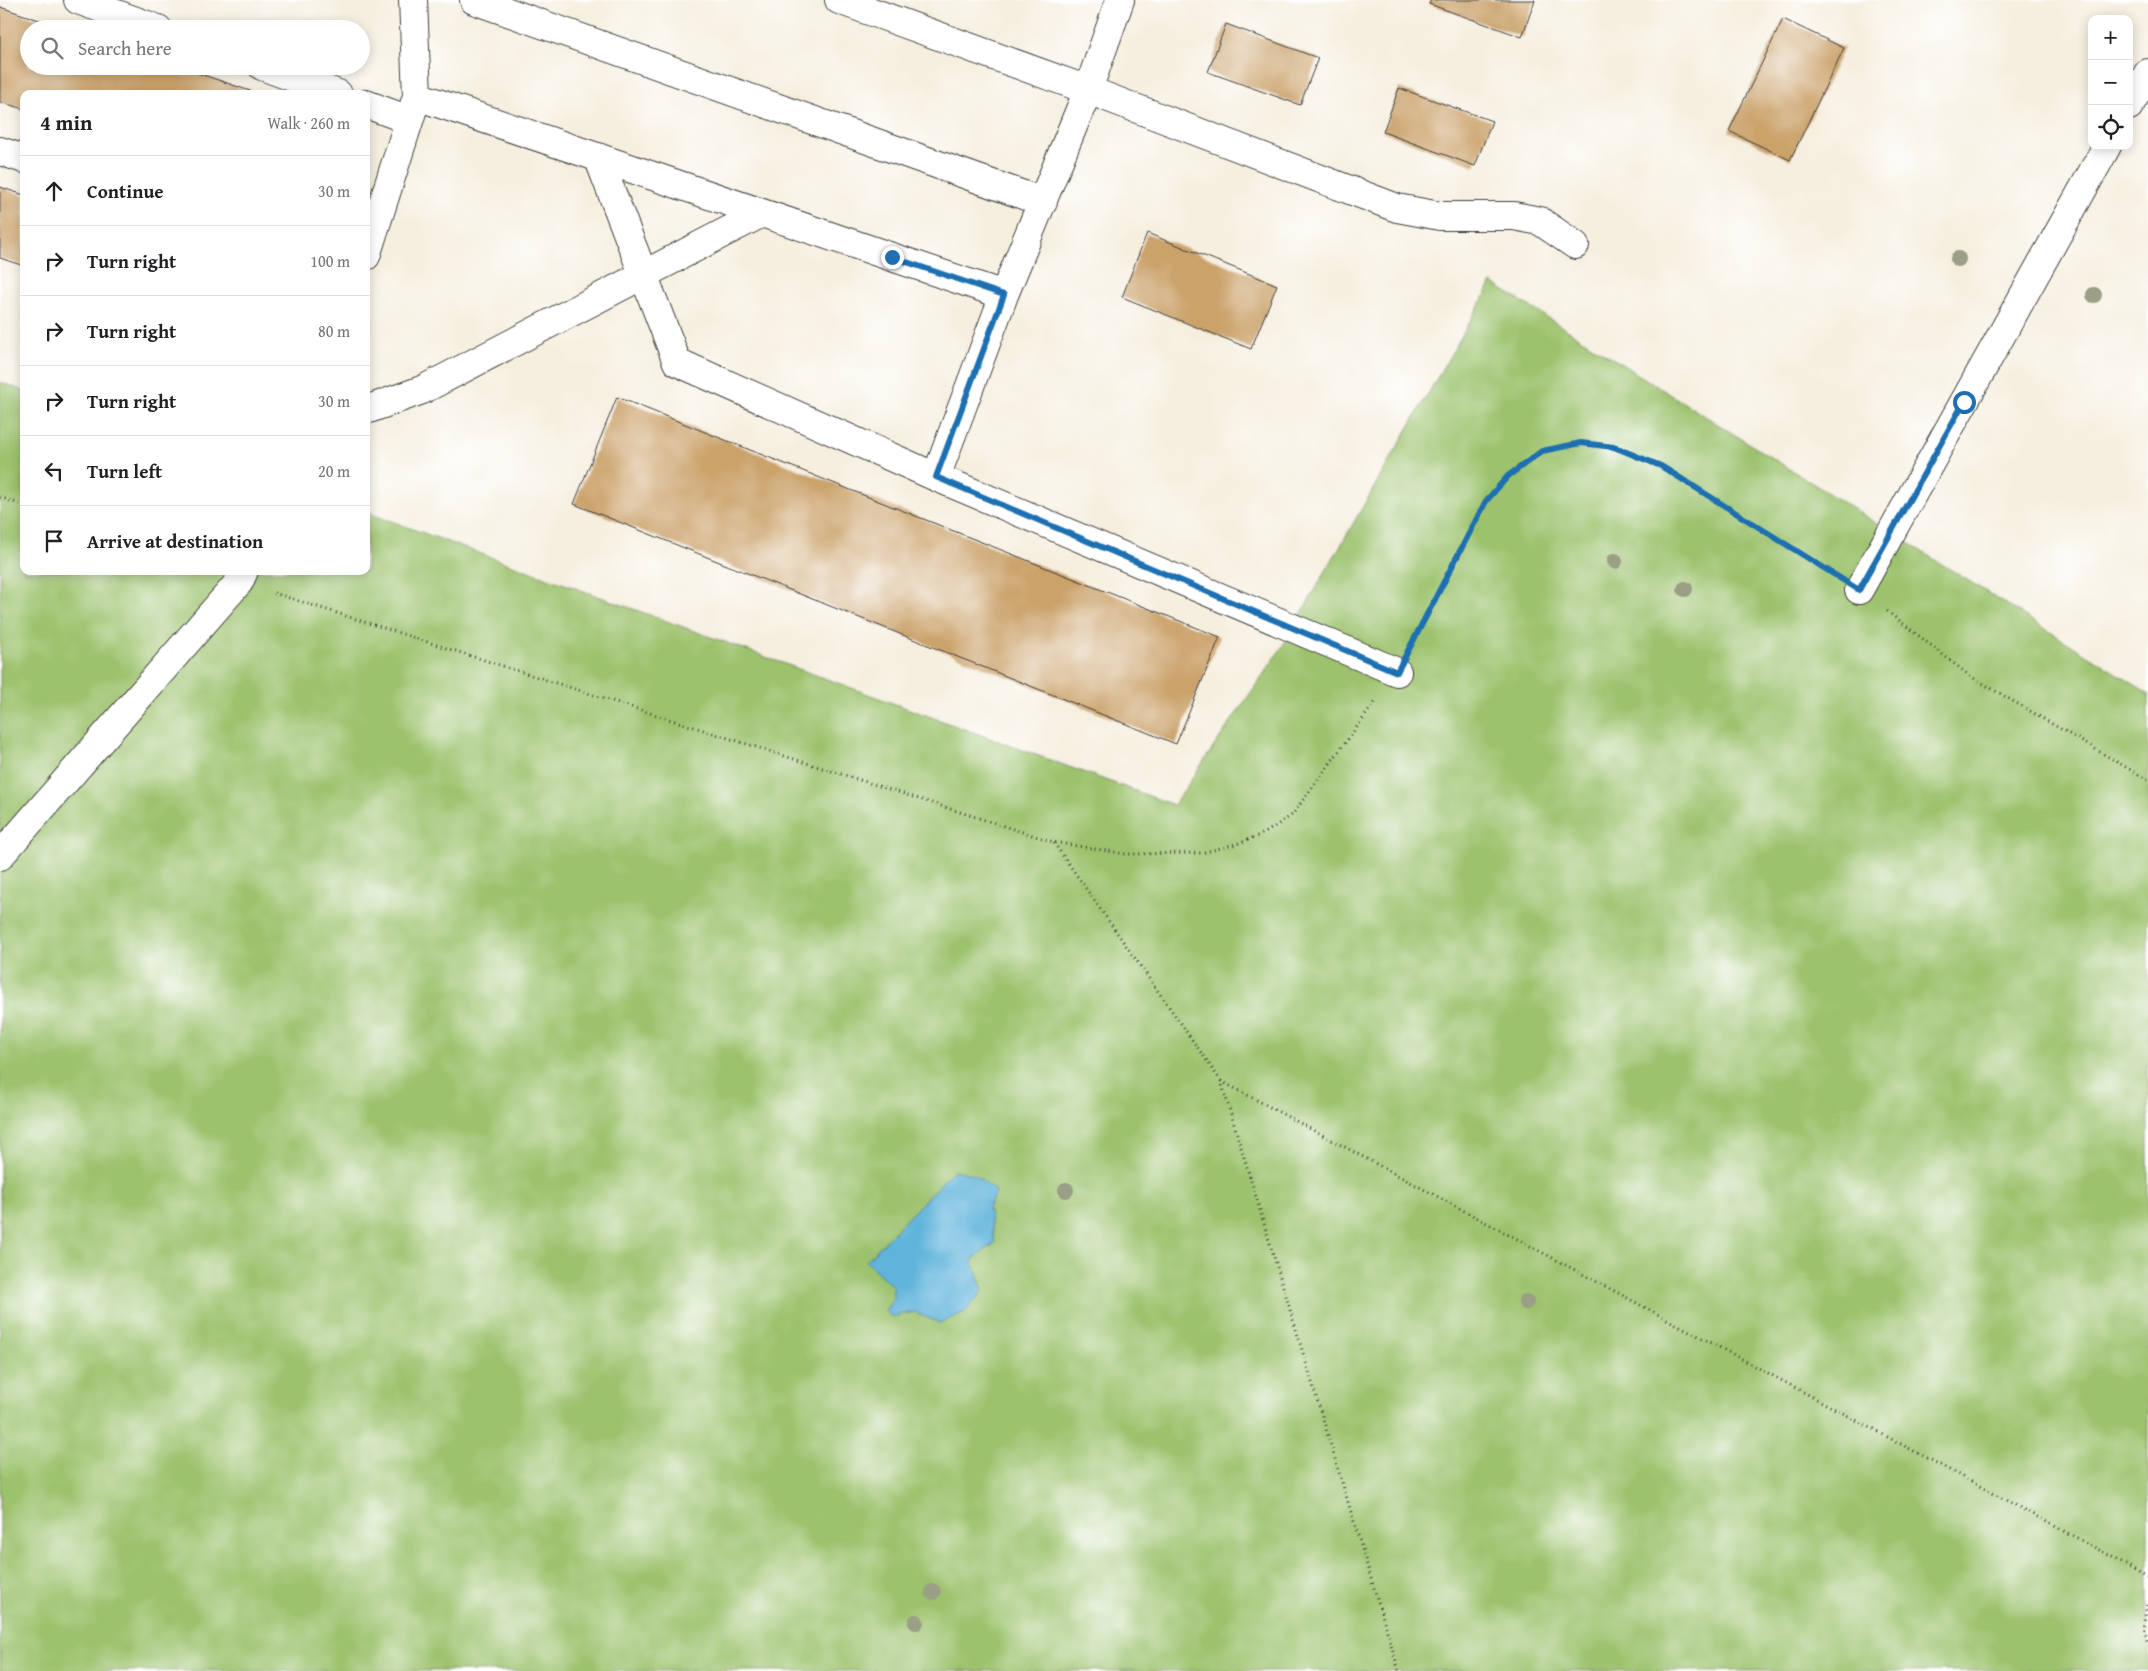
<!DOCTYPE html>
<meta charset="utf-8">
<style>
:root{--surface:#fff;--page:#f2f2f2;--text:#202124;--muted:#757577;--line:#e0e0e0}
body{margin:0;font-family:"Gentium Book Plus",serif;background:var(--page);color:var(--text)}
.controls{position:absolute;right:15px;top:15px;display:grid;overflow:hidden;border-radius:10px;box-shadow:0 2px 12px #0003}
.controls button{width:45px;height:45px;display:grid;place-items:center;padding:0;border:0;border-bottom:1px solid var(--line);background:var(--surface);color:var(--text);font:25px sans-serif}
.stop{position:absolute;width:15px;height:15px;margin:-11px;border:4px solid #1f6fb2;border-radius:50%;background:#fff}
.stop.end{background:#1f6fb2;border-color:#fff;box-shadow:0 1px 5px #0008}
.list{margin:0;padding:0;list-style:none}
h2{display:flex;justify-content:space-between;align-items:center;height:65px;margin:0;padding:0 20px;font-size:21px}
h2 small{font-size:16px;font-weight:400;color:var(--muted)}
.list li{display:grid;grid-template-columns:32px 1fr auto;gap:15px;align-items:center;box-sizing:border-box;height:70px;padding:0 20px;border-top:1px solid var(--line)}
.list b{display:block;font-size:19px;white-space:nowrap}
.list em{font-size:16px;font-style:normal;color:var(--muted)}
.icon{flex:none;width:28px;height:28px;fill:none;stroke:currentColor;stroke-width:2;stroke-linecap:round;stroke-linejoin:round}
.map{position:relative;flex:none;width:2148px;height:1671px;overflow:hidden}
.search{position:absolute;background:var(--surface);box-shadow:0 2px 12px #0003;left:20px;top:20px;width:350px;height:55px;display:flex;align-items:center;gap:12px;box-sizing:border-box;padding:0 18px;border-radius:28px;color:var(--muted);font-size:19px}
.panel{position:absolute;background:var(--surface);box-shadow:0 2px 12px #0003;left:20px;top:90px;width:350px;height:485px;border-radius:10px}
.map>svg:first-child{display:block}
</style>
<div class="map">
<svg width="2148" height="1671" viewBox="0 0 2148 1671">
<rect width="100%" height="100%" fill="#fff"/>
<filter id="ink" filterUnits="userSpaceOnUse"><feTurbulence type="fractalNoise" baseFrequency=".02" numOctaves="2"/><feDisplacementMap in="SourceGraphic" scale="10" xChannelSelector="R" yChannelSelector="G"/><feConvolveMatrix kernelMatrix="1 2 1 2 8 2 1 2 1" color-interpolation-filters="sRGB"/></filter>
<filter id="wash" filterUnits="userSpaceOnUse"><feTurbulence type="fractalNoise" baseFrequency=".0096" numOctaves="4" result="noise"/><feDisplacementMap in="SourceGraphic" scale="20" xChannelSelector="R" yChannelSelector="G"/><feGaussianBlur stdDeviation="1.12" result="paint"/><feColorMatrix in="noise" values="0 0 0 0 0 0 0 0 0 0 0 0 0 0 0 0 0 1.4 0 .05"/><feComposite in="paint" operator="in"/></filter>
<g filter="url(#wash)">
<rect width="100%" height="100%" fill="#f6efdf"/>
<path fill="#9cc26d" stroke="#5c6f44" d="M 1492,283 L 2148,693 L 2148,1671 L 0,1671 L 0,382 L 24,391 L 24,571 L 366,571 L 366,512 L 1174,805 L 1282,647 Z"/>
<path fill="#60b4dc" stroke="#3e687c" d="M 954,1170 L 976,1175 L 996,1192 L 988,1208 L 995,1243 L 972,1260 L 983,1291 L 965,1312 L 940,1323 L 914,1312 L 891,1317 L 885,1310 L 893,1300 L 893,1287 L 866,1261 Z"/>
<g id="blocks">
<path fill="#cba26b" d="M 1431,0 L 1535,0 L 1522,37 L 1429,4 Z
M 0,7 L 63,28 L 29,29 L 29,66 L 177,66 L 259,94 L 24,94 L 24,109 L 0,102 Z
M 1783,19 L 1844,48 L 1790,160 L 1729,131 Z
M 1226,24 L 1318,58 L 1300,105 L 1208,72 Z
M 1399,88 L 1492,121 L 1475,166 L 1383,132 Z
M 0,187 L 24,195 L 24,266 L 0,258 Z
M 1147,233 L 1277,285 L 1251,349 L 1122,297 Z
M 617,397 L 1220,637 L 1176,744 L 574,504 Z"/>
</g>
</g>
<g filter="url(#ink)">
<use href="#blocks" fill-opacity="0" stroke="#3d3c39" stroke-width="1"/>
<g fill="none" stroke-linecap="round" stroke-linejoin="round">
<defs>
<path id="minor" d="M 78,0 L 158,29
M 474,0 L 1043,202
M 839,0 L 1088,90 L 1397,208 L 1440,216 L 1514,216 L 1540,221 L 1575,245
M 262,66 L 338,94
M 417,96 L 1004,295
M 366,104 L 409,120
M 2129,106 L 2148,73
M 0,151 L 24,159
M 598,157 L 677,362 L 936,477 L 1397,672
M 366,256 L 417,96 L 413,0
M 366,410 L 422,390 L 762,213
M 936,477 L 1004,295 L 1088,90 L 1120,0
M 1859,590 L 2107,146
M 0,856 L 239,582 L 244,571"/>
</defs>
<use href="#minor" stroke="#3d3c39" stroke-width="30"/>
<path stroke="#3d3c39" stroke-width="3" stroke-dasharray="1 4" stroke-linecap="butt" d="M 0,497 L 24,506
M 274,593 L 1054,842 L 1126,854 L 1201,853 L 1236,844 L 1265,833 L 1292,815 L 1376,701
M 1887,611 L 1970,676 L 2148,780
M 1414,640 L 1486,501 L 1509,476 L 1542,451 L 1581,443 L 1614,447 L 1661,467 L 1828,571
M 1054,843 L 1221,1081 L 1399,1671
M 1221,1081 L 2148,1576
M 2148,1605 L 2144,1627 L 2148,1645"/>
<use href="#minor" stroke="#fff" stroke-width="28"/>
</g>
<g fill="#9a9f85">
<circle cx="1958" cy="259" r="8"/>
<circle cx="2094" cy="295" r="8"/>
<circle cx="1615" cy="561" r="8"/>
<circle cx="1685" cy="589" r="8"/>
<circle cx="1066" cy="1190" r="8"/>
<circle cx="1526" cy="1302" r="8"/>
<circle cx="933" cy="1592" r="8"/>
<circle cx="916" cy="1622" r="8"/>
</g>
</g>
<g fill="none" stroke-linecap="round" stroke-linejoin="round" filter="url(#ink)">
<path stroke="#1f6fb2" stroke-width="6" d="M 892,257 L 1004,295 L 936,477 L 1397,672 L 1486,501 L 1508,476 L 1542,451 L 1581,443 L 1614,447 L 1661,466 L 1859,590 L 1964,402"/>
</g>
</svg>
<div class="controls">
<button>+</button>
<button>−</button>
<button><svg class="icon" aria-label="locate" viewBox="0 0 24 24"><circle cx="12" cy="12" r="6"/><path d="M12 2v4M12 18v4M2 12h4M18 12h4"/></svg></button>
</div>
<div class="stop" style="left:1964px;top:402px"></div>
<div class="stop end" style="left:892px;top:257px"></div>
<div class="search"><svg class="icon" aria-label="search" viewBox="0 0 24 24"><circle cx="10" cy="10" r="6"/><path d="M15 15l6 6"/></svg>Search here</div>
<section class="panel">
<h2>4 min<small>Walk · 260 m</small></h2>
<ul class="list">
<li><svg class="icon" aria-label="ahead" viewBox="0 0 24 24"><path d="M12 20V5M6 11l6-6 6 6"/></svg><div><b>Continue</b></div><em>30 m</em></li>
<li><svg class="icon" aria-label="right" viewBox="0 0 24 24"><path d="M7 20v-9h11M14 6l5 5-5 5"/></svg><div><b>Turn right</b></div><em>100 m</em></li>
<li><svg class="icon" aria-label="right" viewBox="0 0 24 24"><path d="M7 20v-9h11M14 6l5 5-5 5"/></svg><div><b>Turn right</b></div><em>80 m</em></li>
<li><svg class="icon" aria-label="right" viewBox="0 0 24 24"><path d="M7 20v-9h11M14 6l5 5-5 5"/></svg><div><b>Turn right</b></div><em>30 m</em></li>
<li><svg class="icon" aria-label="left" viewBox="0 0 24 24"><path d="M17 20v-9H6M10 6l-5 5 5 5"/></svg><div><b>Turn left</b></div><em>20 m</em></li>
<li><svg class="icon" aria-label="arrive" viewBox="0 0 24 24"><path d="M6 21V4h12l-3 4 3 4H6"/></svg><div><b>Arrive at destination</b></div></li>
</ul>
</section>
</div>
